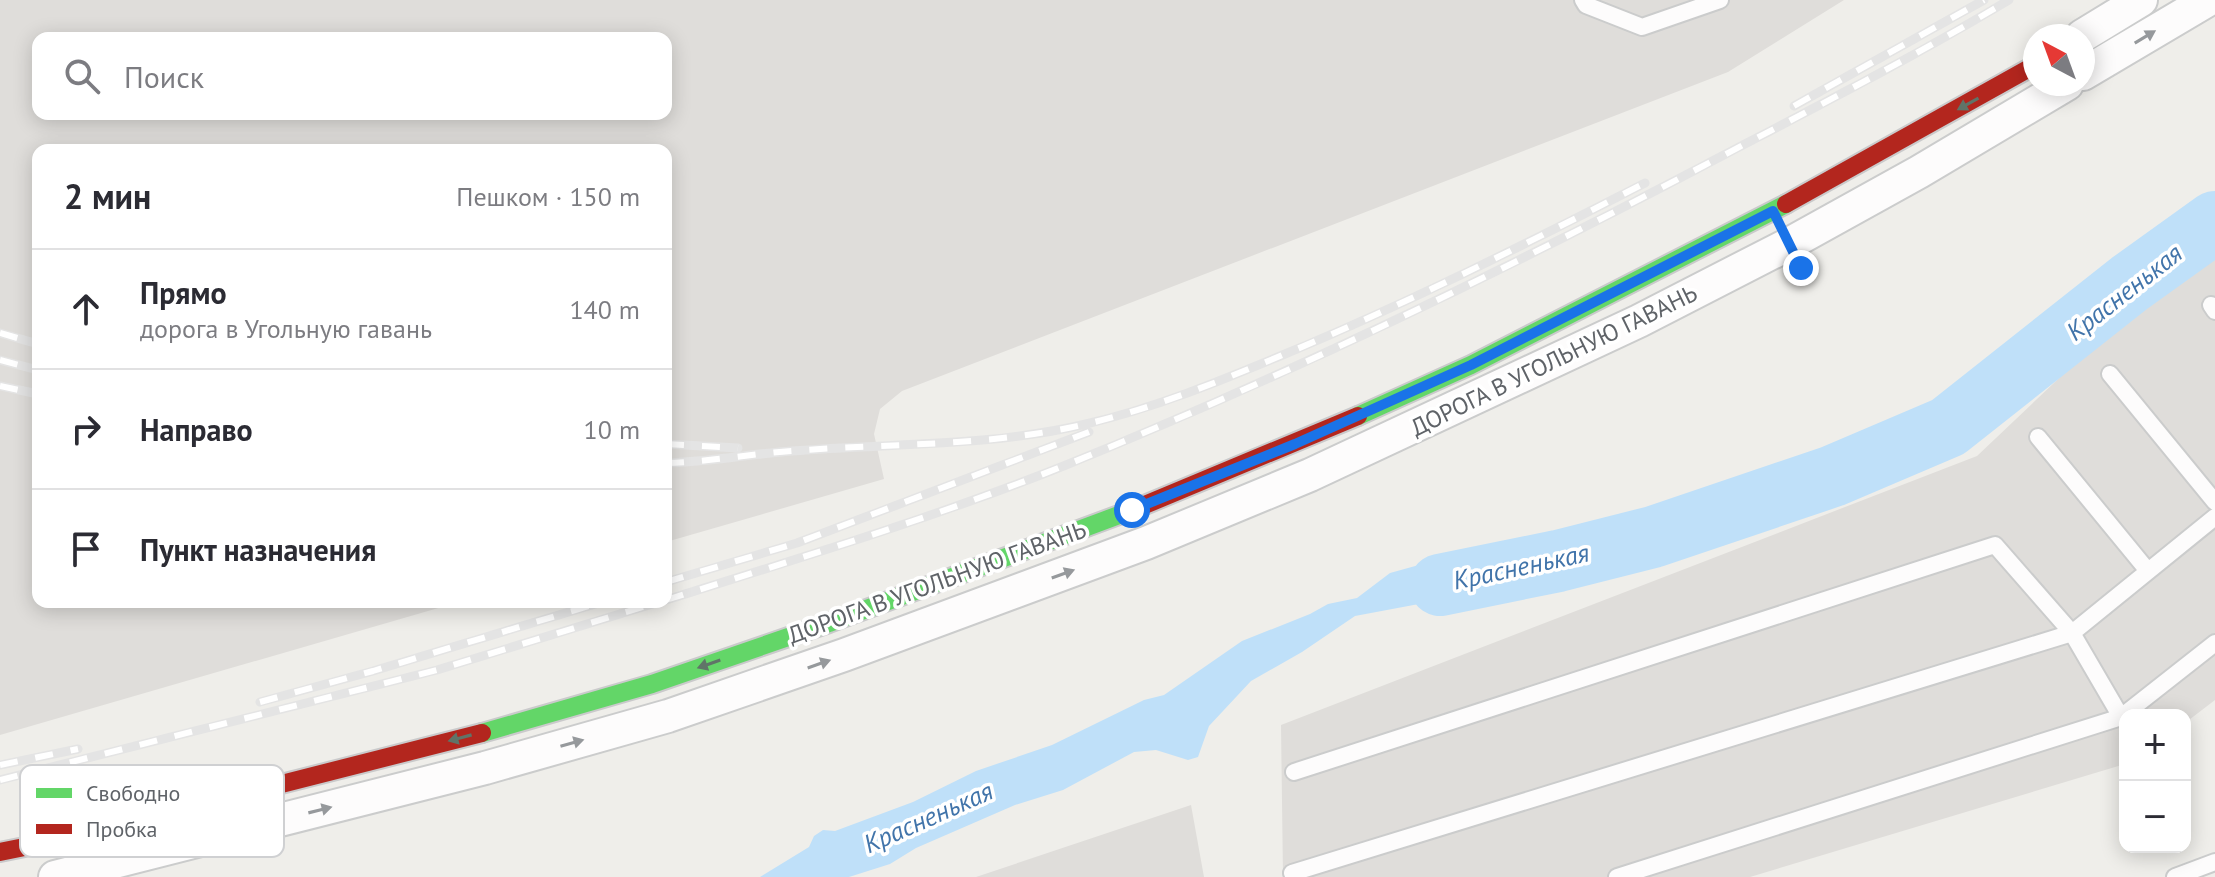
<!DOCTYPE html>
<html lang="ru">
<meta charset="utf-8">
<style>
:root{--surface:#fff;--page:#f7f7f7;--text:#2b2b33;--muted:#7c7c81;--line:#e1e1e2}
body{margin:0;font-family:"PT Sans",sans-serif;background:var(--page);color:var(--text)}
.controls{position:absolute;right:24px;bottom:24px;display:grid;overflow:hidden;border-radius:16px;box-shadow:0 4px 20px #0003}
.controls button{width:72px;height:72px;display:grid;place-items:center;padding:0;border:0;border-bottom:2px solid var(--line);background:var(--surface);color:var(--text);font:40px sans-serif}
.compass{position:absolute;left:2023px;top:24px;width:72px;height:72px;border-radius:50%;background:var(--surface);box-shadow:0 4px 20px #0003;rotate:319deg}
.stop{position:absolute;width:24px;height:24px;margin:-18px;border:6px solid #1a73e8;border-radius:50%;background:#fff}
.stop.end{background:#1a73e8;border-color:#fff;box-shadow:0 2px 8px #0008}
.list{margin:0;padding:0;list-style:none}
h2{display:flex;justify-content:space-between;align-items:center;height:104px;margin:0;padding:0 32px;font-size:34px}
h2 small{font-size:26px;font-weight:400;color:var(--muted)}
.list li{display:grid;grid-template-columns:52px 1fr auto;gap:24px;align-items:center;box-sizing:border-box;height:120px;padding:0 32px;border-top:2px solid var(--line)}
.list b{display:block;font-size:30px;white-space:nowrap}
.list p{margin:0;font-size:26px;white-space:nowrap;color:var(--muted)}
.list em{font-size:26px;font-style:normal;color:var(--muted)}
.icon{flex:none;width:44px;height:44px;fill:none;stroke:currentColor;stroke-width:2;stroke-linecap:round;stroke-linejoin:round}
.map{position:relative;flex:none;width:2215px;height:877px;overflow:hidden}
.search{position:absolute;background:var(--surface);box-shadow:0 4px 20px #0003;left:32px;top:32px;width:640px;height:88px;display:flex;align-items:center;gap:20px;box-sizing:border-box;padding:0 28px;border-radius:16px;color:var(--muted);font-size:30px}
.panel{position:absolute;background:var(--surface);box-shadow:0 4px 20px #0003;left:32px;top:144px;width:640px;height:464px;border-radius:16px}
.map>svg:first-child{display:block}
</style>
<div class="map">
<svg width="2215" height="877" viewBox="0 0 2215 877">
<rect width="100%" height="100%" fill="#efeeea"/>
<path fill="#dfddda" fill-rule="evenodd" d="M 0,0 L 1844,0 L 1728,72 L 902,391 L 880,409 L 874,434 L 884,479 L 666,542 L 666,150 L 38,150 L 38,602 L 459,602 L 0,735 ZM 38,38 L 666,38 L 666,114 L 38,114 Z
M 2215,247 L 2215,700 L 2185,723 L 2185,715 L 2125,715 L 2125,764 L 1750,877 L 1283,877 L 1281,725 L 1977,456 L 2170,273 Z
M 1191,805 L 1204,877 L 976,877 Z"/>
<path fill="#bfe0f9" d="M 1473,550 L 1519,555 L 1528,576 L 1504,588 L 1355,616 L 1302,652 L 1251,681 L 1209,726 L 1198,757 L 1188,760 L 1156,750 L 1134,752 L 1063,790 L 1015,805 L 916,848 L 890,864 L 849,877 L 760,877 L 809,847 L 814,836 L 823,830 L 835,831 L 913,802 L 976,771 L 1052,745 L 1144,700 L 1164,695 L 1242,641 L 1310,614 L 1328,604 L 1357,598 L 1390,573 Z"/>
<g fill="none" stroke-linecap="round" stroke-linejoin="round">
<path stroke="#bfe0f9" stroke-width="62" d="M 1440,585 L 1558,561 L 1653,537 L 1833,476 L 1948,427 L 2130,283 L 2215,222"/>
<defs>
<path id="lane" d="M 1583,0 L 1586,5 L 1642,27 L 1720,0
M 1788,241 L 1805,275
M 2211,305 L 2215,311
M 2110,374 L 2215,502
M 2038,437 L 2148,571
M 1294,772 L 1995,545 L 2072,633 L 2121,717
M 1292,873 L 2072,633 L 2215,517
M 1617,877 L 2121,717 L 2215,643
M 2175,877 L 2215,862"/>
<path id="street" d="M 2082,36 L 2141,0
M 2083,74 L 2208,0
M 55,877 L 485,768 L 668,716 L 844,655 L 1146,543 L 1310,475 L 1639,321 L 1789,244 L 1919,172 L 2067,84"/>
<path id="fast" d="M 1358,416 L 1471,365 L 1786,204
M 482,733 L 652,684 L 829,623 L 1135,509"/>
<path id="jam" d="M 1786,204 L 2035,65
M 1135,509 L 1358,416
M 0,852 L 69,838 L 482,733"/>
</defs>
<use href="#lane" stroke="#cbcccc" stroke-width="20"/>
<use href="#street" stroke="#cbcccc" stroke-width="36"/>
<use href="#fast" stroke="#cacacb" stroke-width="22"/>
<use href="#jam" stroke="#cacacb" stroke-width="22"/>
<use href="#lane" stroke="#fdfcfc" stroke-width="16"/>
<use href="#street" stroke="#fdfcfc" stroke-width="32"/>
<use href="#fast" stroke="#63d668" stroke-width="18"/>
<use href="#jam" stroke="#b3261e" stroke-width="18"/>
<defs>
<path id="rail" d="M 1794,106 L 1984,0
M 0,333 L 38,344
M 0,360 L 38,370
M 0,386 L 38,394
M 666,444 L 738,448
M 666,463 C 708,462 750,454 792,451 C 890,443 990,447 1086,424 C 1155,408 1220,381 1285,354 C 1408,303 1526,244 1645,183
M 666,582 L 797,543 L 1089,432
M 666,600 C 800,558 936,517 1066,465 C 1284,377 1495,275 1703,166 C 1806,112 1909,60 2009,0
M 260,702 L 373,671 L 602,602
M 0,765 L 78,749
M 0,780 L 437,670 L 659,602"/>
</defs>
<use href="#rail" stroke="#e4e4e4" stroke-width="9"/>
<use href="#rail" stroke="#fff" stroke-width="6" stroke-dasharray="18" stroke-linecap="butt"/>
</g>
<defs><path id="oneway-solid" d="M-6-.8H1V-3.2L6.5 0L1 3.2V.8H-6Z" transform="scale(2)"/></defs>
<g fill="#96999c">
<use href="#oneway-solid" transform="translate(2145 37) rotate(-31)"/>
<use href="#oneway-solid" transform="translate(1063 574) rotate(-20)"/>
<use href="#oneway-solid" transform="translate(819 664) rotate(-19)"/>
<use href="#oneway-solid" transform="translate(572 743) rotate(-16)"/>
<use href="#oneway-solid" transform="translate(320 810) rotate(-14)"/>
</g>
<g fill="#607468">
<use href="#oneway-solid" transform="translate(1968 104) rotate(151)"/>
<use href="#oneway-solid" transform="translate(709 664) rotate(161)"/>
<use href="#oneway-solid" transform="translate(460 738) rotate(165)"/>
</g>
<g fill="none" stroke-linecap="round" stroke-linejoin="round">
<path stroke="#1a73e8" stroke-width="10" d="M 1132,510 L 1295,444 L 1471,365 L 1773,211 L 1801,268"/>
</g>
<g text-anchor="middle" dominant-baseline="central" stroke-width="7" stroke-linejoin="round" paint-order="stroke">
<g font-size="24" fill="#5f6368" stroke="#fff">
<text transform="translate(1554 360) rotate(-26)">ДОРОГА В УГОЛЬНУЮ ГАВАНЬ</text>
<text transform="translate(937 582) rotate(-20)">ДОРОГА В УГОЛЬНУЮ ГАВАНЬ</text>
</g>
<g font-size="26" font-style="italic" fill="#4174aa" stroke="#fff">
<text transform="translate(2124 292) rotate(-38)">Красненькая</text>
<text transform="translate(1521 566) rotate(-12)">Красненькая</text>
<text transform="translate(928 817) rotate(-24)">Красненькая</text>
</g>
</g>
<rect x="20" y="765" width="264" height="92" rx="12" fill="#fff" stroke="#cfd0d2" stroke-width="2"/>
<rect x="36" y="788" width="36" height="10" fill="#63d668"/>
<rect x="36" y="824" width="36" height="10" fill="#b3261e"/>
<g font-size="22" fill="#5f6368">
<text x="86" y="801">Свободно</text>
<text x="86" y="837">Пробка</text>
</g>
</svg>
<div class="controls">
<button>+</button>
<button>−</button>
</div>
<svg class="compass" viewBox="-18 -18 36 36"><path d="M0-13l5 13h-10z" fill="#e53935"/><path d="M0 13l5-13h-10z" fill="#7c7c81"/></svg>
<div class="stop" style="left:1132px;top:510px"></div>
<div class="stop end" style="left:1801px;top:268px"></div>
<div class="search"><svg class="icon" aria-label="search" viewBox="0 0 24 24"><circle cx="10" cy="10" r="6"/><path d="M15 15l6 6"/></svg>Поиск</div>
<section class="panel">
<h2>2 мин<small>Пешком · 150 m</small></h2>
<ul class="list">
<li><svg class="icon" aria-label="ahead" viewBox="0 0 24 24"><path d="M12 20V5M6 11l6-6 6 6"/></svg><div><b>Прямо</b><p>дорога в Угольную гавань</p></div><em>140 m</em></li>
<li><svg class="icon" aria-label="right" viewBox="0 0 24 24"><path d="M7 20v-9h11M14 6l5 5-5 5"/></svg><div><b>Направо</b></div><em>10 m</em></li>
<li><svg class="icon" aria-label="arrive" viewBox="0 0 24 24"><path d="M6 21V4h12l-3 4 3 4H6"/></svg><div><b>Пункт назначения</b></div></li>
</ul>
</section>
</div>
